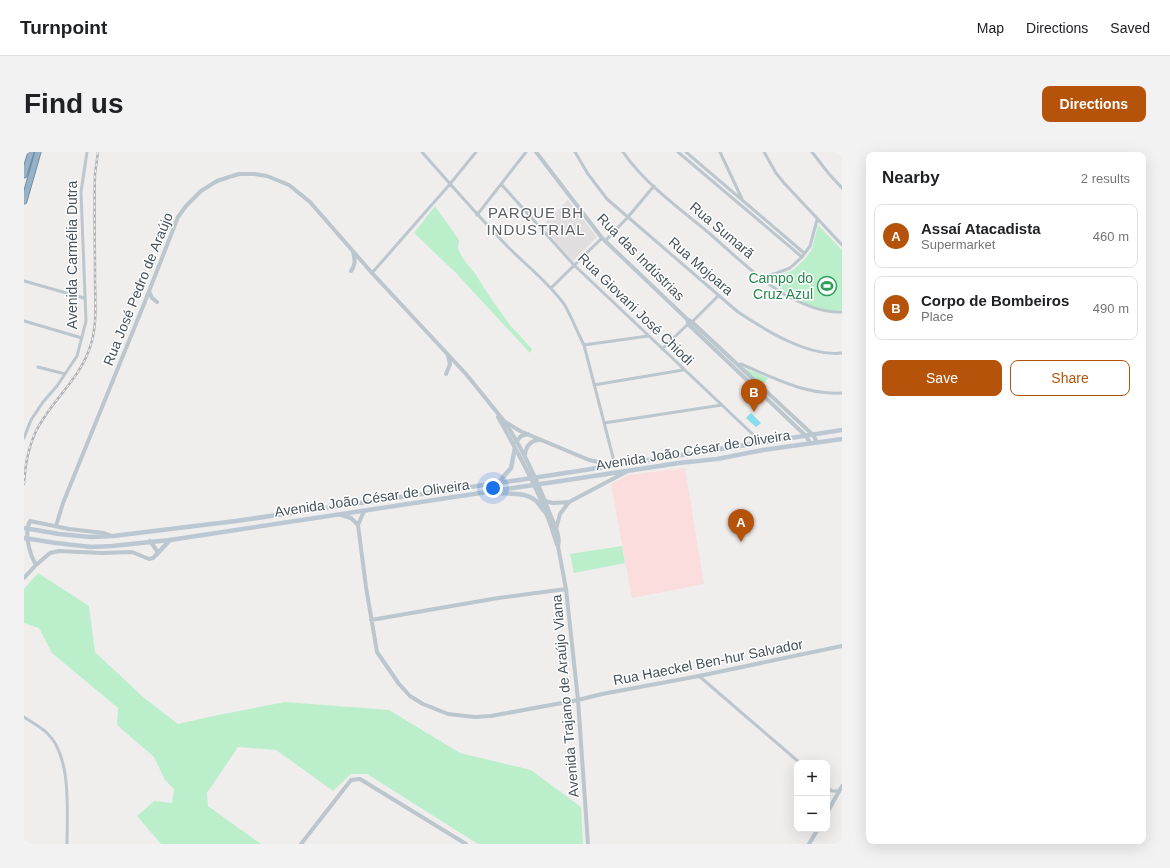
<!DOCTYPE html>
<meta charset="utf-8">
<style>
:root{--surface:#fff;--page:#f2f2f2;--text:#202124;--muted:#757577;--line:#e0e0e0;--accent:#b45309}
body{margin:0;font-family:Arial,sans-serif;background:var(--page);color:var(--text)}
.controls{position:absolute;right:12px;bottom:12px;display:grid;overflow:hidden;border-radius:8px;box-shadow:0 4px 16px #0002}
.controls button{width:36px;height:36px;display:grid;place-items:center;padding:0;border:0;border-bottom:1px solid var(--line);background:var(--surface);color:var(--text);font:20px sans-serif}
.you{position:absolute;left:469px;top:336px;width:14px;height:14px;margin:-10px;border:3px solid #fff;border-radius:50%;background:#1a73e8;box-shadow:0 0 0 6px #1a73e833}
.badge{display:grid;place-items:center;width:26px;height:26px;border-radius:50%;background:var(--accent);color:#fff;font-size:13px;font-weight:700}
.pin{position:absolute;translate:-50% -33px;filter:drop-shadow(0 1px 2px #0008)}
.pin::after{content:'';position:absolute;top:21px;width:14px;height:12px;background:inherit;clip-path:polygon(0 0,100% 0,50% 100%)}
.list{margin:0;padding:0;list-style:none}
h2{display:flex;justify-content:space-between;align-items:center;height:52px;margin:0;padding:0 16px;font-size:17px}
h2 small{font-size:13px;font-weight:400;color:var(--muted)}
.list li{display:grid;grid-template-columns:26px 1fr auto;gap:12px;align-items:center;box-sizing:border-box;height:64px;margin:0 8px 8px;padding:0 8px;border:1px solid var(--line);border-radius:8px}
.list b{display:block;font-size:15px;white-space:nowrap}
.list p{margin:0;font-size:13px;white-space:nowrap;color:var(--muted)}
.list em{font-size:13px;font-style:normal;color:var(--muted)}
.actions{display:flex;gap:8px;padding:12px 16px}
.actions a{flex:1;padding:9px 0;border:1px solid var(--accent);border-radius:8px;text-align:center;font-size:14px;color:var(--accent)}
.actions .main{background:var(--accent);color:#fff}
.map{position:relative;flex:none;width:818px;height:692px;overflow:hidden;border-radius:8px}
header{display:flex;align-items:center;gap:24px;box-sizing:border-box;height:56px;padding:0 20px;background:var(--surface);border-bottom:1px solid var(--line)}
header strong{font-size:19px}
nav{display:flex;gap:22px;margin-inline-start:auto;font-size:14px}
.intro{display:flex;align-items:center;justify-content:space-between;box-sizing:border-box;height:96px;padding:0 24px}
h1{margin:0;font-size:28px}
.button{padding:10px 18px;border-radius:8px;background:var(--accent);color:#fff;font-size:14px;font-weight:700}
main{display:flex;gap:24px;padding:0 24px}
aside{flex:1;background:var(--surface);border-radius:8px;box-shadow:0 4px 16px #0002}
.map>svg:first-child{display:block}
</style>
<header>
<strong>Turnpoint</strong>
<nav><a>Map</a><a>Directions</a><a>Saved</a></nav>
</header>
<div class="intro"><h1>Find us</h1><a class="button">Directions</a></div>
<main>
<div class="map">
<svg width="818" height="692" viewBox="0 0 818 692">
<rect width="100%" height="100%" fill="#f0eded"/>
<path fill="#e1dee0" d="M 544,48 L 573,85 L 549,109 L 518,74 Z"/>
<path fill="#fbdddd" d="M 661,316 L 680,432 L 608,446 L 587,332 L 604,323 Z"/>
<path fill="#bbefcc" d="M 411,54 L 435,88 L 434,97 L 440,108 L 452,123 L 468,148 L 486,173 L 508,197 L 506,201 L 431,120 L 390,81 Z
M 794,73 L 818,98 L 818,158 C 812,158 805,159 799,157 C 780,153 758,138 742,126 L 757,123 L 769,118 L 780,108 L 788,97 Z
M 717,215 L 744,226 L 738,235 Z
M 598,394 L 601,411 L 550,421 L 546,402 Z
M 14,421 L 65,454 L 71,500 L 119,545 L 154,572 L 194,563 L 261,550 L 365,558 L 436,601 L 507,618 L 557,655 L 559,692 L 454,692 L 343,622 L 327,622 L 309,639 L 252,598 L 214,595 L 183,641 L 184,654 L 237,692 L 137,692 L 113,664 L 130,649 L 148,651 L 150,637 L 141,628 L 130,605 L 93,573 L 94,556 L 28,501 L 15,476 L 0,471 L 0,437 Z"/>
<path fill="#87ddec" d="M 727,261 L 737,271 L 732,275 L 722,266 Z"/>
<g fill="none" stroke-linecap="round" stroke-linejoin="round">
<defs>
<path id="trunk" d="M 0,23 L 7,0
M 0,49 L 14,0"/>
</defs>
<use href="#trunk" stroke="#708ea9" stroke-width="7"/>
<path stroke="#bbc6cd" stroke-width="3" d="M 398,0 C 426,32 454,64 484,95 C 503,114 524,130 540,152 C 548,165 553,180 560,193 L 591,313
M 551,0 L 564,22 L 583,47 L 714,160 C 741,178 784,205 818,201
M 599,0 C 621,32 655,56 685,81 C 708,101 732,125 758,141 C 776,151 797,161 818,160
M 654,0 L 778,105
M 662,0 L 780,101
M 696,0 L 718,47
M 740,0 L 752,21 L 760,31 L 818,93
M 788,0 L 805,22 L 818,36
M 477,32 L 550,113 L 738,291
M 453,63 L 502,0
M 581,89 L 604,65 L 630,34
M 348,121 L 426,32 L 452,0
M 737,125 L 753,121 L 766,116 L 778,105 L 786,94 L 793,68
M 0,129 L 60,146
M 527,136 L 578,86
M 0,169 L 58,186
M 560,193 L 624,184
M 638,197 L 662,174 L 668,170 L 694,144
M 714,213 L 717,212 C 750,226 781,243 818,241
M 14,215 L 41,222
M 570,233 L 659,218
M 580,271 L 698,253
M 0,286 L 7,268 L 19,250 L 33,234 L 53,204 L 62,169 L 57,40 L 63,0
M 675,524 L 776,611
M 0,565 C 7,570 17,575 23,581 C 48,604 43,660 43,692
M 803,635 L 808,639 L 815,639"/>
<path stroke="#bbc6cd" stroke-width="4" d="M 512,0 L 578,86 L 663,167 L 668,170 L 789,283 L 793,290
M 327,119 C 332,112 331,108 329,100
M 125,139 L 128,146 L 133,150
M 663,167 L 665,173 L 782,284 L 786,291
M 422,222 L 426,212 L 424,204
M 474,265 C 497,306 520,347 533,393
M 481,270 C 500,299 514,330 526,362 C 530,372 537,384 534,394 L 542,437 L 554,548 L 564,692
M 492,290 L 497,284 L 504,282
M 501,303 C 502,293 507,288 517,288
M 521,349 L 529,351 L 545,350
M 340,359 L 334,373 L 342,435 L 353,500 L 375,532 L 386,544 L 399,552 L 424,562 L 451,565 L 467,564 L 554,548 L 578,542 L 675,524 L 818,494
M 317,363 L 327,366 L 334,373
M 32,374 L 39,351 L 120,152 L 154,65 L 162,54 L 177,39 L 193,29 L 205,25 L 215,22 L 230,22 L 243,24 L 265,33 L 286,50 L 348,121 L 442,222 L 480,269 L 496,279 L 565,308 L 588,313
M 532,377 L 536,362 L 545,350 L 602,320
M 12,413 C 5,401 0,380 6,369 L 45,377 L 80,381 L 88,384
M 0,426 L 12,413 L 26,401 L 35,399 L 78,401 L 108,400 L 125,407 L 129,406 L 133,402 L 133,399 L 126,389
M 347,468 L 474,446 L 542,437
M 803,661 L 818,634
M 277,692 L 327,628 L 336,627 L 442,692
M 785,692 L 794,677"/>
<path stroke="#bbc7d2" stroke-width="4.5" d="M 535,322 L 818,278
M 537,329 L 655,311 L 693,307 L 739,298 L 818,287
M 474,331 L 487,316 L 491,296
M 473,341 C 485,342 501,340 511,348 C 515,351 518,357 522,361
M 67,385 L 89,384 L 212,369 L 495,328
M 67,395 L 88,394 L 146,388 L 496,335
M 133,402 L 146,388"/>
<use href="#trunk" stroke="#98b1c5" stroke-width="5"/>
<defs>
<path id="rail" d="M 0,332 C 1,313 4,296 12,279 C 27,249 54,229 65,198 C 74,175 71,149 71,125 C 71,91 70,56 71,22 L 74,0"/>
</defs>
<use href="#rail" stroke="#afb3b8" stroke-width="2.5"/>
<use href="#rail" stroke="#fff" stroke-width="1" stroke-dasharray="3" stroke-linecap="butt"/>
<path stroke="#bbc7d2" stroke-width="4.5" d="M 495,328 L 535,322
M 496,335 L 537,329
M 0,376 L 35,382 L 67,385
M 0,386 L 32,391 L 67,395"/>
</g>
<defs>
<symbol id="stadium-ring" viewBox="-11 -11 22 22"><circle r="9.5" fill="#fff" stroke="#2e9e5b" stroke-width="1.5"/><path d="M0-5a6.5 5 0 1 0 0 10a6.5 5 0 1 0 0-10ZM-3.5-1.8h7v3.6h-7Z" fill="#2e9e5b"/></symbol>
</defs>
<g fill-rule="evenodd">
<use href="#stadium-ring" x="792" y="123" width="22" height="22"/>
</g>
<g text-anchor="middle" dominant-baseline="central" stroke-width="3" stroke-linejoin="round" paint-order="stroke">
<g font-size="14" fill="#45525b" stroke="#fff">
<text transform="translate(698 78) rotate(40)">Rua Sumarã</text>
<text transform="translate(48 103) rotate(-90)">Avenida Carmélia Dutra</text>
<text transform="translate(617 105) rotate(45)">Rua das Indústrias</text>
<text transform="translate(677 114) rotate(41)">Rua Mojoara</text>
<text transform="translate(114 137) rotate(-68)">Rua José Pedro de Araújo</text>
<text transform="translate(612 157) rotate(44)">Rua Giovani José Chiodi</text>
<text transform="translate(669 298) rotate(-9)">Avenida João César de Oliveira</text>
<text transform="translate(348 346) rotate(-8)">Avenida João César de Oliveira</text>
<text transform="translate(684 510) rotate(-11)">Rua Haeckel Ben-hur Salvador</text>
<text transform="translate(541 544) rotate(-95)">Avenida Trajano de Araújo Viana</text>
</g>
<g font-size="14" fill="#27864d" stroke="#fff" text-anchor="end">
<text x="789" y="126">Campo do<tspan x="789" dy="16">Cruz Azul</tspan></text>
</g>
<g font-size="15" letter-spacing="1" fill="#5a5e62" stroke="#fff">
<text x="512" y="60">PARQUE BH<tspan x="512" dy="17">INDUSTRIAL</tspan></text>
</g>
</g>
</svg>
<div class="controls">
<button>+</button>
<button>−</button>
</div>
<div class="you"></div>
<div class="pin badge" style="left:717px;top:390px">A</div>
<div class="pin badge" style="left:730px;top:260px">B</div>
</div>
<aside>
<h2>Nearby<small>2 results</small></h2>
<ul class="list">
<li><span class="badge">A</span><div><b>Assaí Atacadista</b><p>Supermarket</p></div><em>460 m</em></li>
<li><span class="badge">B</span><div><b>Corpo de Bombeiros</b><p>Place</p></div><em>490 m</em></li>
</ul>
<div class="actions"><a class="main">Save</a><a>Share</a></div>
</aside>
</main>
